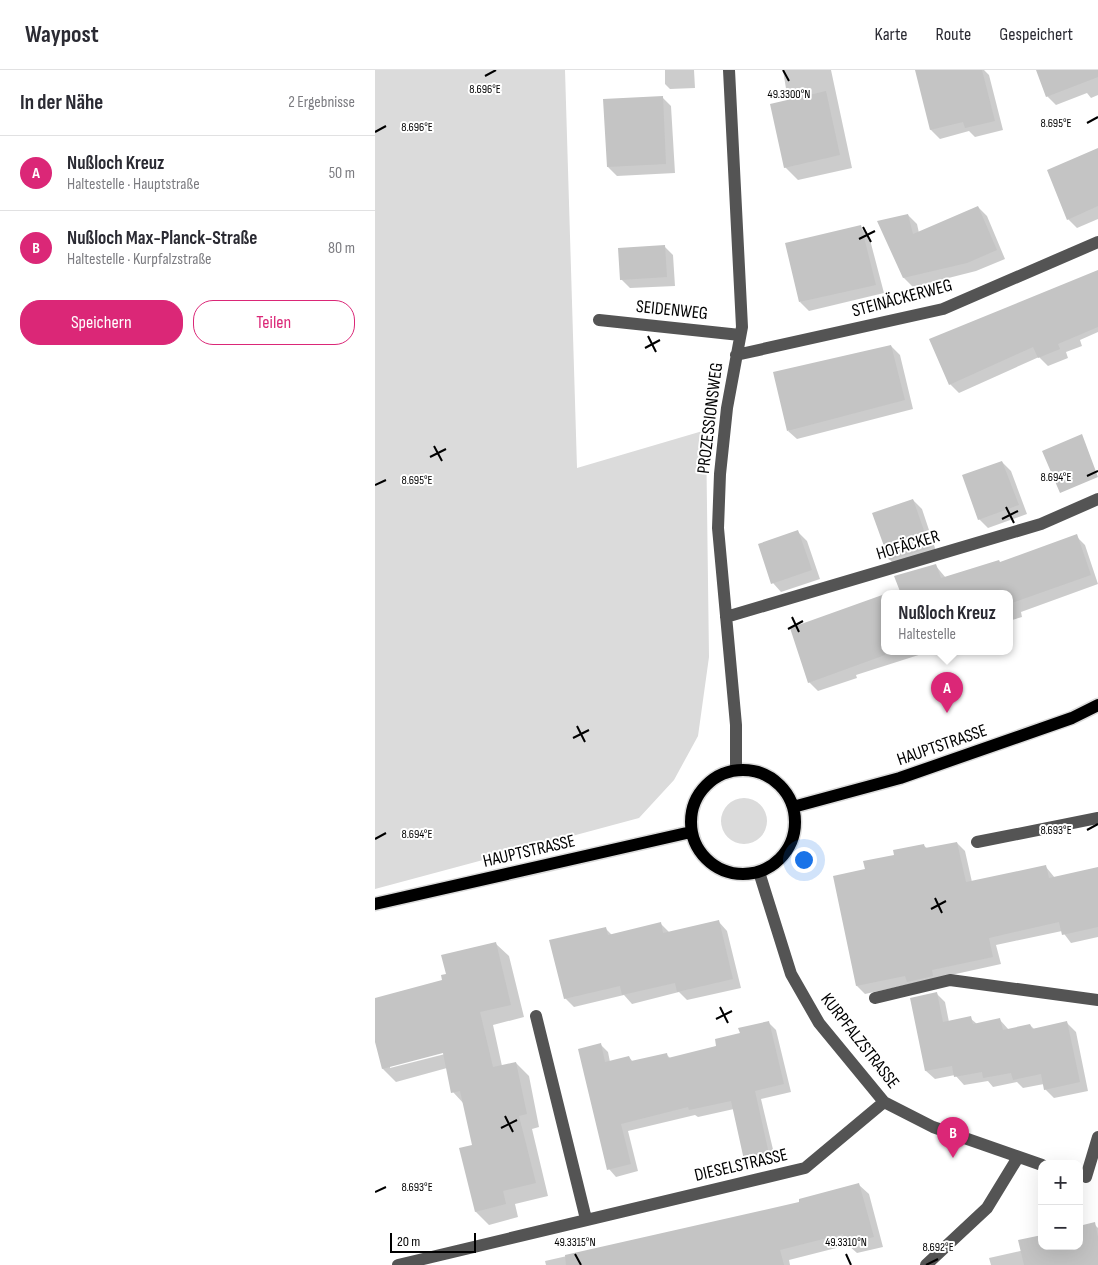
<!DOCTYPE html>
<html lang="de">
<meta charset="utf-8">
<style>
:root{--surface:#fff;--page:#f7f7f7;--text:#2b2b33;--muted:#7c7c81;--line:#e1e1e2;--accent:#db2777}
body{margin:0;font-family:"Sofia Sans Condensed",sans-serif;background:var(--page);color:var(--text)}
.controls{position:absolute;right:15px;bottom:15px;display:grid;overflow:hidden;border-radius:10px;box-shadow:0 5px 20px #0002}
.controls button{width:45px;height:45px;display:grid;place-items:center;padding:0;border:0;border-bottom:1px solid var(--line);background:var(--surface);color:var(--text);font:25px sans-serif}
.scale{position:absolute;left:15px;bottom:12px;width:86px;box-sizing:border-box;padding-left:5px;border:2px solid #000;border-top:0;font-size:14px;line-height:18px;white-space:nowrap;color:#000;-webkit-text-stroke:4px #fff;paint-order:stroke}
.you{position:absolute;left:428px;top:789px;width:18px;height:18px;margin:-12px;border:4px solid #fff;border-radius:50%;background:#1a73e8;box-shadow:0 0 0 8px #1a73e833}
.badge{display:grid;place-items:center;width:32px;height:32px;border-radius:50%;background:var(--accent);color:#fff;font-size:16px;font-weight:700}
.pin{position:absolute;translate:-50% -41px;filter:drop-shadow(0 1px 2px #0008)}
.pin::after{content:'';position:absolute;top:26px;width:18px;height:15px;background:inherit;clip-path:polygon(0 0,100% 0,50% 100%)}
.popup{position:absolute;left:506px;top:520px;width:132px;height:65px;box-sizing:border-box;display:grid;place-content:center;border-radius:10px;background:var(--surface);filter:drop-shadow(0 1px 4px #0005);font-size:16px;white-space:nowrap;color:var(--muted)}
.popup b{font-size:19px;color:var(--text)}
.popup::after{content:'';position:absolute;left:50%;top:100%;margin-left:-10px;border:10px solid transparent;border-top-color:var(--surface)}
.list{margin:0;padding:0;list-style:none}
h2{display:flex;justify-content:space-between;align-items:center;height:65px;margin:0;padding:0 20px;font-size:21px}
h2 small{font-size:16px;font-weight:400;color:var(--muted)}
.list li{display:grid;grid-template-columns:32px 1fr auto;gap:15px;align-items:center;box-sizing:border-box;height:75px;padding:0 20px;border-top:1px solid var(--line)}
.list b{display:block;font-size:19px;white-space:nowrap}
.list p{margin:0;font-size:16px;white-space:nowrap;color:var(--muted)}
.list em{font-size:16px;font-style:normal;color:var(--muted)}
.actions{display:flex;gap:10px;padding:15px 20px}
.actions a{flex:1;padding:11px 0;border:1px solid var(--accent);border-radius:20px;text-align:center;font-size:18px;color:var(--accent)}
.actions .main{background:var(--accent);color:#fff}
.map{position:relative;flex:none;width:723px;height:1195px;overflow:hidden}
header{display:flex;align-items:center;gap:30px;box-sizing:border-box;height:70px;padding:0 25px;background:var(--surface);border-bottom:1px solid var(--line)}
header strong{font-size:24px}
nav{display:flex;gap:28px;margin-inline-start:auto;font-size:18px}
main{display:flex}
aside{flex:1;background:var(--surface)}
.map>svg:first-child{display:block}
</style>
<header>
<strong>Waypost</strong>
<nav><a>Karte</a><a>Route</a><a>Gespeichert</a></nav>
</header>
<main>
<aside>
<h2>In der Nähe<small>2 Ergebnisse</small></h2>
<ul class="list">
<li><span class="badge">A</span><div><b>Nußloch Kreuz</b><p>Haltestelle · Hauptstraße</p></div><em>50 m</em></li>
<li><span class="badge">B</span><div><b>Nußloch Max-Planck-Straße</b><p>Haltestelle · Kurpfalzstraße</p></div><em>80 m</em></li>
</ul>
<div class="actions"><a class="main">Speichern</a><a>Teilen</a></div>
</aside>
<div class="map">
<svg width="723" height="1195" viewBox="0 0 723 1195">
<rect width="100%" height="100%" fill="#fff"/>
<path fill="#dbdbdb" d="M 0,0 L 190,0 L 202,398 L 331,360 L 334,587 L 323,666 L 299,710 L 264,748 L 0,819 Z
M346 751a23 23 0 1 1 46 0a23 23 0 1 1-46 0Z"/>
<path fill="#0003" fill-rule="evenodd" d="M 290,0 L 319,0 L 320,18 L 295,19 L 290,14 Z
M 408,0 L 456,0 L 477,98 L 423,110 L 410,97 L 413,31 Z
M 550,0 L 609,0 L 614,5 L 628,60 L 600,67 L 594,61 L 565,69 L 556,60 Z
M 662,0 L 723,0 L 723,25 L 716,28 L 712,23 L 681,35 L 672,26 Z
M 287,27 L 296,36 L 300,103 L 242,106 L 233,97 Z
M 723,80 L 723,149 L 702,158 L 693,149 Z
M 603,137 L 612,146 L 630,189 L 601,201 L 538,217 L 529,208 L 533,145 L 542,154 L 544,163 Z
M 485,157 L 494,166 L 509,223 L 434,241 L 425,232 Z
M 289,176 L 298,185 L 300,216 L 255,218 L 246,209 Z
M 723,201 L 723,262 L 705,270 L 707,276 L 691,282 L 693,288 L 673,296 L 664,287 L 584,323 L 575,314 Z
M 516,276 L 525,285 L 538,339 L 422,369 L 413,361 Z
M 627,392 L 636,401 L 652,444 L 613,458 L 604,449 Z
M 538,430 L 547,439 L 563,487 L 524,499 L 515,490 L 499,444 Z
M 423,462 L 432,471 L 445,509 L 406,522 L 398,513 Z
M 701,466 L 710,475 L 723,514 L 646,542 L 647,547 L 634,551 L 634,524 L 514,524 L 525,520 L 560,495 L 571,508 L 625,493 Z
M 510,582 L 553,582 L 481,605 L 482,608 L 443,621 L 434,612 Z
M 582,773 L 590,781 L 597,812 L 671,797 L 680,808 L 723,799 L 723,867 L 696,873 L 687,861 L 621,875 L 626,894 L 490,924 L 482,916 L 491,800 L 548,775 L 553,779 Z
M 344,852 L 352,861 L 366,918 L 312,930 L 304,922 L 257,934 L 249,925 L 199,937 L 190,928 L 230,858 L 237,865 L 285,853 L 295,863 Z
M 121,874 L 134,886 L 149,947 L 118,955 L 127,996 L 141,993 L 154,1006 L 164,1057 L 157,1059 L 173,1126 L 140,1134 L 143,1147 L 114,1155 L 101,1142 L 98,1076 L 89,1034 L 78,1022 L 72,998 L 21,1012 L 8,999 L 0,967 L 0,929 L 68,911 ZM 73,980 L 74,983 L 15,998 L 15,996 Z
M 561,923 L 570,932 L 574,952 L 595,948 L 602,954 L 625,950 L 634,960 L 655,955 L 659,959 L 692,953 L 701,962 L 713,1021 L 679,1028 L 670,1019 L 669,1014 L 648,1018 L 642,1012 L 618,1017 L 613,1011 L 589,1015 L 580,1005 L 560,1009 L 551,1001 Z
M 393,952 L 401,960 L 416,1022 L 386,1029 L 401,1092 L 378,1097 L 370,1089 L 359,1039 L 323,1047 L 320,1045 L 253,1061 L 263,1101 L 241,1107 L 234,1099 L 226,975 L 233,982 L 235,992 L 254,987 L 258,992 L 291,984 L 296,989 L 343,976 Z
M 484,1115 L 494,1124 L 508,1177 L 482,1183 L 473,1175 L 414,1190 L 415,1195 L 171,1195 L 170,1191 L 426,1133 Z
M 719,1154 L 723,1158 L 723,1195 L 616,1195 L 614,1188 L 667,1176 L 704,1176 Z"/>
<path fill="#c4c4c4" d="M 540,0 L 607,0 L 620,51 L 590,58 L 588,52 L 555,60 Z
M 661,0 L 723,0 L 723,7 L 671,27 Z
M 451,21 L 465,85 L 409,98 L 395,34 Z
M 288,26 L 291,94 L 232,97 L 228,29 Z
M 723,78 L 723,136 L 692,150 L 672,100 Z
M 603,136 L 622,180 L 592,193 L 528,208 L 502,151 L 533,144 L 538,164 Z
M 486,155 L 501,215 L 424,232 L 410,173 Z
M 290,175 L 292,207 L 245,210 L 243,178 Z
M 723,200 L 723,257 L 683,274 L 685,279 L 663,288 L 658,277 L 574,315 L 554,269 Z
M 516,275 L 530,330 L 412,361 L 398,302 Z
M 707,364 L 723,407 L 685,423 L 667,381 Z
M 627,391 L 644,435 L 603,450 L 587,405 Z
M 538,429 L 555,478 L 514,490 L 497,443 Z
M 423,460 L 437,500 L 396,514 L 383,474 Z
M 702,464 L 716,505 L 634,534 L 634,524 L 526,524 L 519,506 L 561,494 L 566,508 L 624,490 L 625,492 Z
M 510,524 L 510,585 L 433,613 L 415,558 Z
M 582,772 L 591,812 L 671,795 L 674,808 L 723,797 L 723,857 L 687,865 L 684,852 L 614,868 L 618,887 L 557,900 L 558,906 L 532,912 L 530,906 L 481,916 L 458,806 L 490,799 L 488,791 L 519,785 L 518,780 L 549,774 L 550,778 Z
M 344,850 L 358,909 L 302,922 L 300,913 L 247,925 L 245,916 L 189,929 L 174,870 L 231,857 L 233,865 L 286,852 L 288,863 Z
M 121,872 L 136,935 L 105,942 L 118,997 L 141,992 L 152,1044 L 144,1046 L 161,1113 L 128,1121 L 131,1134 L 100,1142 L 84,1078 L 97,1075 L 85,1021 L 76,1023 L 68,983 L 7,999 L 0,972 L 0,928 L 67,910 L 66,905 L 71,904 L 66,885 Z
M 562,922 L 568,952 L 596,946 L 598,954 L 625,948 L 628,960 L 655,954 L 657,959 L 692,951 L 705,1012 L 669,1020 L 666,1004 L 638,1010 L 636,1003 L 608,1008 L 607,1002 L 579,1007 L 577,996 L 550,1001 L 535,928 Z
M 394,951 L 409,1014 L 380,1021 L 394,1084 L 369,1090 L 356,1031 L 314,1040 L 313,1037 L 246,1054 L 256,1094 L 232,1100 L 203,979 L 226,973 L 230,992 L 254,986 L 256,991 L 292,983 L 293,988 L 341,976 L 340,969 L 365,963 L 363,958 Z
M 484,1113 L 499,1167 L 471,1174 L 468,1164 L 405,1180 L 409,1195 L 191,1195 L 190,1185 L 424,1132 L 424,1129 Z
M 720,1152 L 723,1167 L 723,1195 L 649,1195 L 643,1170 L 667,1165 L 667,1176 L 704,1176 L 704,1156 Z"/>
<g fill="none" stroke-linecap="round" stroke-linejoin="round">
<defs>
<path id="major" d="M316 752a52 52 0 1 1 104 0a52 52 0 1 1-104 0Z
M 418,737 L 525,708 L 697,648 L 723,635
M 0,834 L 316,762"/>
</defs>
<use href="#major" stroke="#dbdbdb" stroke-width="15"/>
<path stroke="#545454" stroke-width="12" d="M 354,0 L 367,257 L 352,338 L 345,404 L 343,458 L 361,655 L 361,699
M 224,250 L 365,265
M 361,285 L 568,239 L 723,172
M 351,547 L 666,454 L 723,429
M 602,772 L 723,748
M 384,802 L 416,904 L 444,953 L 509,1032 L 558,1057 L 667,1095
M 500,928 L 575,910 L 723,930
M 161,946 L 211,1149
M 711,1107 L 723,1067
M 23,1195 L 430,1098 L 509,1032
M 551,1195 L 612,1138 L 642,1089"/>
<use href="#major" stroke="#000" stroke-width="12"/>
</g>
<path fill="none" stroke="#000" stroke-width="2" d="M 408,0 L 414,11M 110,6 L 121,0M 712,53 L 723,47M 0,62 L 11,56M 488,157 L 496,172M 484,169 L 500,161M 273,266 L 281,282M 270,278 L 285,270M 59,376 L 67,391M 55,387 L 71,379M 712,406 L 723,401M 0,415 L 11,410M 631,437 L 639,453M 627,449 L 643,441M 417,547 L 424,562M 413,559 L 428,551M 202,656 L 210,672M 198,668 L 214,660M 712,760 L 723,754M 0,769 L 11,763M 560,828 L 567,843M 556,839 L 571,831M 345,937 L 353,953M 341,949 L 357,941M 130,1046 L 138,1062M 126,1058 L 142,1050M 0,1122 L 11,1117M 200,1184 L 206,1195M 471,1184 L 476,1195M 551,1195 L 563,1189"/>
<g text-anchor="middle" dominant-baseline="central" stroke-width="4" stroke-linejoin="round" paint-order="stroke">
<g font-size="18" fill="#000" stroke="#fff">
<text transform="translate(527 228) rotate(-15)">STEINÄCKERWEG</text>
<text transform="translate(297 240) rotate(6)">SEIDENWEG</text>
<text transform="translate(335 348) rotate(-83)">PROZESSIONSWEG</text>
<text transform="translate(533 475) rotate(-17)">HOFÄCKER</text>
<text transform="translate(567 675) rotate(-19)">HAUPTSTRASSE</text>
<text transform="translate(154 781) rotate(-13)">HAUPTSTRASSE</text>
<text transform="translate(485 971) rotate(52)">KURPFALZSTRASSE</text>
<text transform="translate(366 1095) rotate(-13)">DIESELSTRASSE</text>
</g>
</g>
<g font-size="12" text-anchor="middle" fill="#000" stroke="#fff" stroke-width="4" stroke-linejoin="round" paint-order="stroke">
<text x="110" y="23">8.696°E</text>
<text x="414" y="28">49.3300°N</text>
<text x="681" y="57">8.695°E</text>
<text x="42" y="61">8.696°E</text>
<text x="681" y="411">8.694°E</text>
<text x="42" y="414">8.695°E</text>
<text x="681" y="764">8.693°E</text>
<text x="42" y="768">8.694°E</text>
<text x="42" y="1121">8.693°E</text>
<text x="200" y="1176">49.3315°N</text>
<text x="471" y="1176">49.3310°N</text>
<text x="563" y="1181">8.692°E</text>
</g>
</svg>
<div class="controls">
<button>+</button>
<button>−</button>
</div>
<div class="scale">20 m</div>
<div class="you"></div>
<div class="pin badge" style="left:572px;top:643px">A</div>
<div class="popup"><b>Nußloch Kreuz</b>Haltestelle</div>
<div class="pin badge" style="left:578px;top:1088px">B</div>
</div>
</main>
